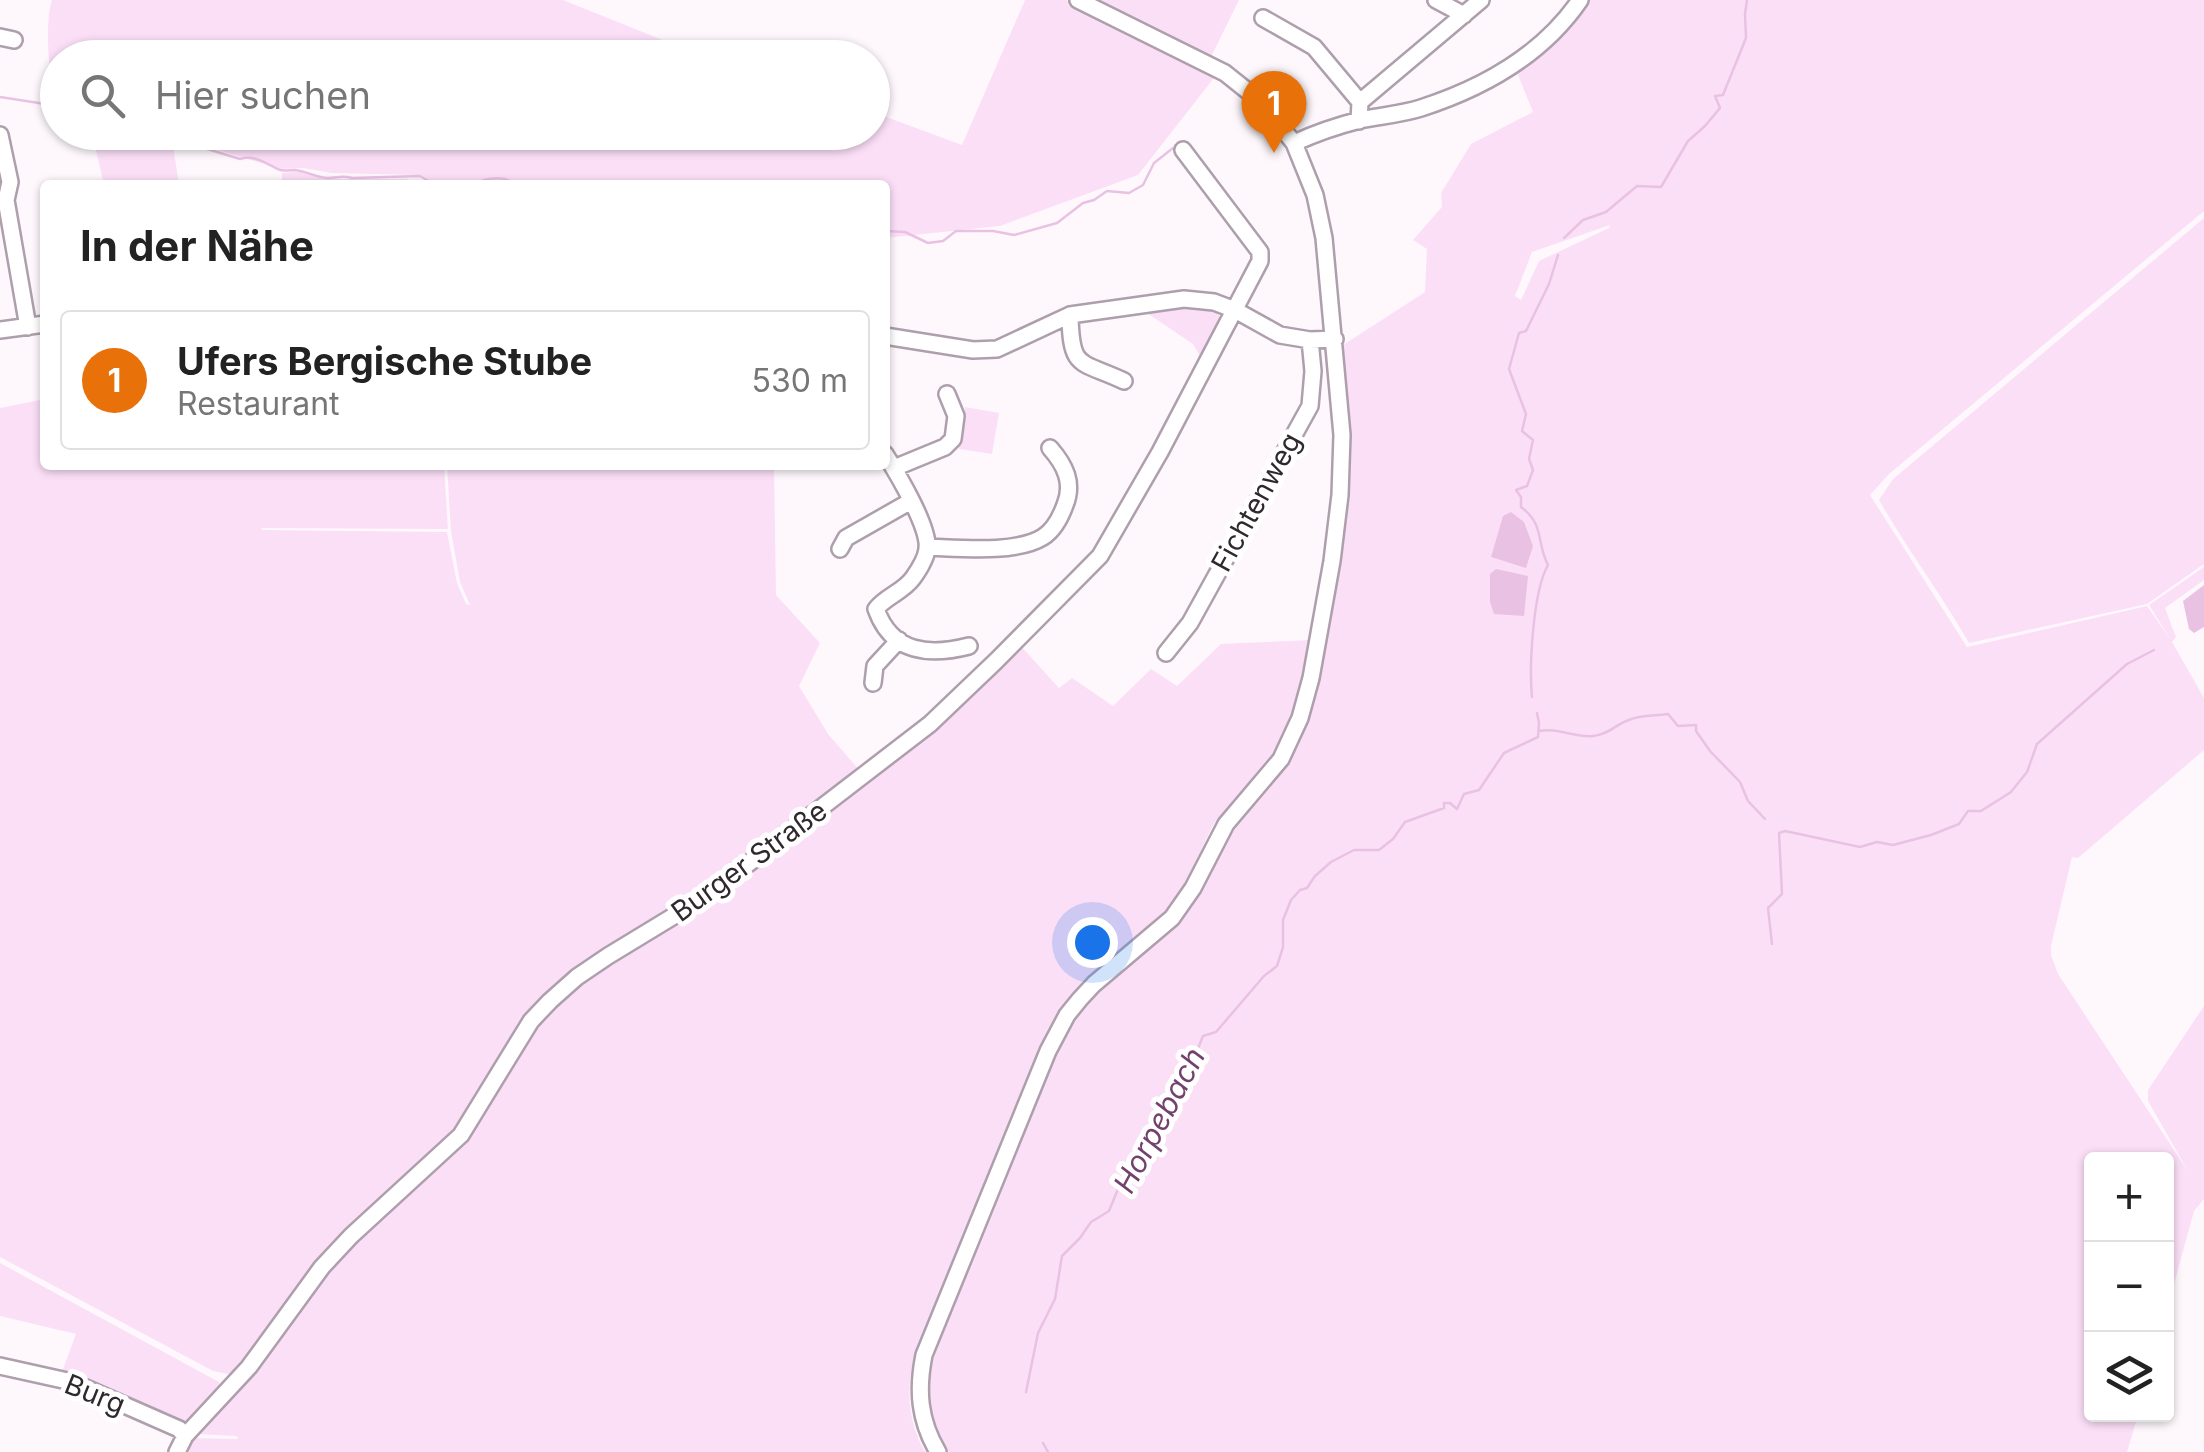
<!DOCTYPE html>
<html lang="de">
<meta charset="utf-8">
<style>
:root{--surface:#fff;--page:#f2f2f2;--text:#222;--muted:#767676;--line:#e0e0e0;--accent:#111827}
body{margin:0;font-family:Inter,sans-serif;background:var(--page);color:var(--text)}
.controls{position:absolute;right:30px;bottom:30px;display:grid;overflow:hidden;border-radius:10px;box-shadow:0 2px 8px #0004}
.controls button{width:90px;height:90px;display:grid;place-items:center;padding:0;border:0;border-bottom:2px solid var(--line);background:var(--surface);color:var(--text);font:50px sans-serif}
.you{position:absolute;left:1092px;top:942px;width:35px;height:35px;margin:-25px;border:8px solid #fff;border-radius:50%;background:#1a73e8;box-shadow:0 0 0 15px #1a73e833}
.badge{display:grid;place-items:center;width:65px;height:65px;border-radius:50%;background:var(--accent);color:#fff;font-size:32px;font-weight:700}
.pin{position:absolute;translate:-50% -82px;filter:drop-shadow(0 2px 5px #0008)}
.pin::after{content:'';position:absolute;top:52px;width:35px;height:30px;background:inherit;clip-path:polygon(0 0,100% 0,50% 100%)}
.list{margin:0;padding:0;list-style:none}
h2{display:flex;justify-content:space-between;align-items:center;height:130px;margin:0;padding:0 40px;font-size:42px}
h2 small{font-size:32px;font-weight:400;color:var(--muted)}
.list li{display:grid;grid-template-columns:65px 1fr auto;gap:30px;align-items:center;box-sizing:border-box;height:140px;margin:0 20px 20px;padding:0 20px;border:2px solid var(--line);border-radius:10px}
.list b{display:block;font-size:38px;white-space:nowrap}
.list p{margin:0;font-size:32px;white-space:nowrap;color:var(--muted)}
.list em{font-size:32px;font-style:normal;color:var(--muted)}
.icon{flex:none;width:55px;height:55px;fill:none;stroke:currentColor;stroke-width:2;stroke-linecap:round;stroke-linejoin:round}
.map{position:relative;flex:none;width:2204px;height:1452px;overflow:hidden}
.search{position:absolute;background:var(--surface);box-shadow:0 2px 8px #0004;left:40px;top:40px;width:850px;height:110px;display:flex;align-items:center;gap:25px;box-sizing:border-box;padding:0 35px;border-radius:55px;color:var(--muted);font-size:38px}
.panel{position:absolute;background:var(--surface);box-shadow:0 2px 8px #0004;left:40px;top:180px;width:850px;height:290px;border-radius:10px}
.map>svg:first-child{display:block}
</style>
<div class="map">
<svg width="2204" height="1452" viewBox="0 0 2204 1452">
<rect width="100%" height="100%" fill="#fef8fd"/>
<path fill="#fbdff7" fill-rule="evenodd" d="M 52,0 L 563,0 L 695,53 L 696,47 L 725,57 L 58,58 L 57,104 C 49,83 44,23 52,0 Z
M 1025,0 L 1066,0 L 1217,74 L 1138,175 L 1000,226 L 885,238 L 885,185 L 490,185 L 491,183 L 463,185 L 436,183 L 421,175 L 331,173 L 303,168 L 281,169 L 162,133 L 872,132 L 873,112 L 962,145 Z
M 1085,0 L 1239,0 L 1210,59 Z
M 1588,0 L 2204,0 L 2204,211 L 1889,474 L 1870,495 L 1967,647 L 2147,606 L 2171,640 L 2149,605 L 2204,567 L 2204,580 L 2165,608 L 2176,637 L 2172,642 L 2204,698 L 2204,750 L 2078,858 L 2072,857 L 2051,946 L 2051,955 L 2058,974 L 2188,1171 L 2148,1101 L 2148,1090 L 2204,1006 L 2204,1199 L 2194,1211 L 2167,1310 L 2166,1160 L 2092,1160 L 2092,1414 L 2138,1415 L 2127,1452 L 949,1452 C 929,1425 926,1392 933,1360 L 1027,1118 L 1041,1085 L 1077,1017 L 1100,988 L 1163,937 L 1184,914 L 1230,836 L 1285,767 L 1305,720 L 1326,635 L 1345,532 L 1349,436 L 1340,347 L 1425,292 L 1427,249 L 1413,240 L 1442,207 L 1441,193 L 1471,144 L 1533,112 L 1516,70 L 1573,23 ZM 1610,225 L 1609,228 L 1539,261 L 1521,300 L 1515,296 L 1532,252 Z
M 92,133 L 152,133 L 172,138 L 179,185 L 104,185 Z
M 304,171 L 330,179 L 405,179 L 430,185 L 282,185 L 282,173 Z
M 2204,218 L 2204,564 L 2147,604 L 1969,643 C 1941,594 1907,549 1879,500 L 1893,479 Z
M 1197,308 L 1218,312 L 1220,320 L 1201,358 L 1193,344 L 1147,313 L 1150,310 Z
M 45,399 L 45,465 L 444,465 L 448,529 L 261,528 L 262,530 L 447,532 L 457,583 L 466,604 L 470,605 L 460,582 L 451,531 L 447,465 L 774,465 L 776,595 L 820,643 L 799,686 L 828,734 L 861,772 L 726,878 L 555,991 L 459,1133 L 401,1186 L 242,1369 L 228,1374 L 213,1371 L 0,1257 L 0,408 Z
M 965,407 L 999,413 L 992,454 L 959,449 Z
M 1312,640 C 1304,671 1290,745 1265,762 L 1213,825 L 1181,893 L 1169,909 L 1149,930 L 1103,964 L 1069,999 L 1050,1026 L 1013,1110 L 915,1353 C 906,1388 907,1420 925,1452 L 182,1452 L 189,1438 L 238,1439 L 237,1436 L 194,1434 L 319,1277 L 436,1165 L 531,1027 L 557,998 L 679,918 L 1019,644 L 1059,688 L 1072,678 L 1113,706 L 1151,669 L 1177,686 L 1221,644 Z
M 0,1263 L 219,1382 L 221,1388 L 188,1427 L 60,1377 L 76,1334 L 0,1316 Z"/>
<path fill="#e9c2e3" d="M 1511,512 L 1524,522 L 1533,546 L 1526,568 L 1491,557 L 1503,516 Z
M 1496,569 L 1528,576 L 1524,616 L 1494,614 L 1490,602 L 1490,574 Z
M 2204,585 L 2204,627 L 2194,633 L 2189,629 L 2183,601 Z"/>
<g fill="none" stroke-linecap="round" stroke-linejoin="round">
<path stroke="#e9c2e3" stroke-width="2.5" d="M 0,97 L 58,106
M 162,132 L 195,148 L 204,148 L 240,159 C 255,154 266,164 280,170 C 285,171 290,170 295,170 C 306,171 317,178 328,178 C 337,178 342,175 352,178 L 420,176 L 436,185
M 442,185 L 453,183 L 456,185
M 475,185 C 481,179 496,177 505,179 C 509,180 512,183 516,184 L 525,182 L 530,185
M 885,231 L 905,232 L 928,243 L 943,241 L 956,231 L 993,231 L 1014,235 L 1057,223 L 1083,203 L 1094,200 L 1107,191 L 1129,193 L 1143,185 L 1154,163 L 1173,148
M 1564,238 L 1583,220 L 1606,212 L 1637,186 L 1661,187 L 1688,141 L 1705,126 L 1720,108 L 1715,96 L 1723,95 L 1746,38 L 1745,14 L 1747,0
M 1532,697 C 1529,666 1533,591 1548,565 C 1536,542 1545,525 1521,507 L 1521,497 L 1516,490 L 1527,486 L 1533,470 L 1529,459 L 1533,440 L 1522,431 L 1526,414 L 1509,369 L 1519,333 L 1526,331 L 1549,284 L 1558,255
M 1539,731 C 1557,727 1575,738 1593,736 C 1608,735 1616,724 1629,720 C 1640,715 1656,716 1668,714 L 1678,726 L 1696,725 L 1696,731 L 1710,751 L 1740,782 L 1748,801 L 1765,819
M 1772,944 L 1768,908 L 1782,894 L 1779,833 L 1785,831 L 1860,847 L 1877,842 L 1893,845 L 1931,835 L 1959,824 L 1968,811 L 1981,811 L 2011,792 L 2027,772 L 2037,744 L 2127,664 L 2154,650
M 1026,1392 L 1038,1333 L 1055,1299 L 1062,1256 L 1080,1238 L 1091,1222 L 1109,1211 L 1118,1189 L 1128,1181 L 1140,1154 L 1152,1138 L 1170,1098 L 1193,1061 L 1203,1036 L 1216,1032 L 1264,976 L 1277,966 L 1283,947 L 1283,920 L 1291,900 L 1300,890 L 1307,888 L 1315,876 L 1331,862 L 1354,850 L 1379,850 L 1393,839 L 1405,822 L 1444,808 L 1444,803 L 1450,803 L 1457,809 L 1464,794 L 1479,790 L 1504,753 L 1538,737 L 1539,723 L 1537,713
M 1043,1443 L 1048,1452"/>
<defs>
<path id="minor" d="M 1436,0 L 1464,15
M 1263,18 L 1314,47 L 1360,102
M 0,37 L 14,40
M 1359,121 L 1360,102 L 1481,0
M 0,135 L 10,182 L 6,200 L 28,327
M 1294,143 C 1316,133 1336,126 1360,120 C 1380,116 1402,114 1421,108 C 1483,88 1543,54 1580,0
M 1070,315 C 1071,371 1080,360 1124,381
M 0,330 L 45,324
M 885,336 L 973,350 L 997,349 L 1070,315 L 1184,299 L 1214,302 L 1235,310 L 1280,335 L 1310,340 L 1335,339
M 885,454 C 897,473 930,528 927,549 C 926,559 918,571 913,578 C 903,592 886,596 876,609 C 892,654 930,656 969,646
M 894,468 L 945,447 L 953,439 L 956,416 L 947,394
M 927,547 C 959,548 1016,554 1043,537 C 1054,530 1061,516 1065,505 C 1074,483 1065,465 1050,448
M 840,549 L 846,538 L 911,501
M 1166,653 L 1190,623 L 1310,406 L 1313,371 L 1310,340
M 873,683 L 875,666 L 899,640
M 0,1366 L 72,1382 L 179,1429 L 185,1436
M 177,1452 L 185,1436 L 249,1367 L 322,1267 L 351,1236 L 461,1135 L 531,1021 L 550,1001 L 577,977 L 608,956 L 705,897 L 930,724 L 996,661 L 1100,556 L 1160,452 L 1260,261 L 1260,252 L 1183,150
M 938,1452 C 919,1420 917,1390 924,1355 L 1048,1051 L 1067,1015 L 1080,999 L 1094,984 L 1172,918 L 1193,888 L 1226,824 L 1281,759 L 1300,718 L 1311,678 L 1332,561 L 1340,495 L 1342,435 L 1324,238 L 1315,195 L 1294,143 L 1260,101 L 1225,73 L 1078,0"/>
</defs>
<use href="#minor" stroke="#ae9fac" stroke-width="20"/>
<use href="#minor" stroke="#fff" stroke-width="15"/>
</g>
<g text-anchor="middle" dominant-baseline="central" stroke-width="10" stroke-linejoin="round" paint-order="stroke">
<g font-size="28" fill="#2f292e" stroke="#fff">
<text transform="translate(1256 502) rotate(-61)">Fichtenweg</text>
<text transform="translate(749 861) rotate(-36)">Burger Straße</text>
<text transform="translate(95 1394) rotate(22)">Burg</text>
</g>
<g font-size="30" font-style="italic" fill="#73416d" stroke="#fff">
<text transform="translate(1159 1120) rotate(-62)">Horpebach</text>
</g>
</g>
</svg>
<div class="controls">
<button>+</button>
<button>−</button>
<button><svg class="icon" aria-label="layers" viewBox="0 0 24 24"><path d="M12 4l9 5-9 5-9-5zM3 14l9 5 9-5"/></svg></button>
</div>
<div class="you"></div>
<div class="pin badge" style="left:1274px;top:153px;background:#e8710a">1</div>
<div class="search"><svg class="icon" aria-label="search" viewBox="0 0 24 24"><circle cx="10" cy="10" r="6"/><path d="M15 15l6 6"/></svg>Hier suchen</div>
<section class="panel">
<h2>In der Nähe<small></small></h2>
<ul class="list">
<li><span class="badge" style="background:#e8710a">1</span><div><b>Ufers Bergische Stube</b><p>Restaurant</p></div><em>530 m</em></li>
</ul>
</section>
</div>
